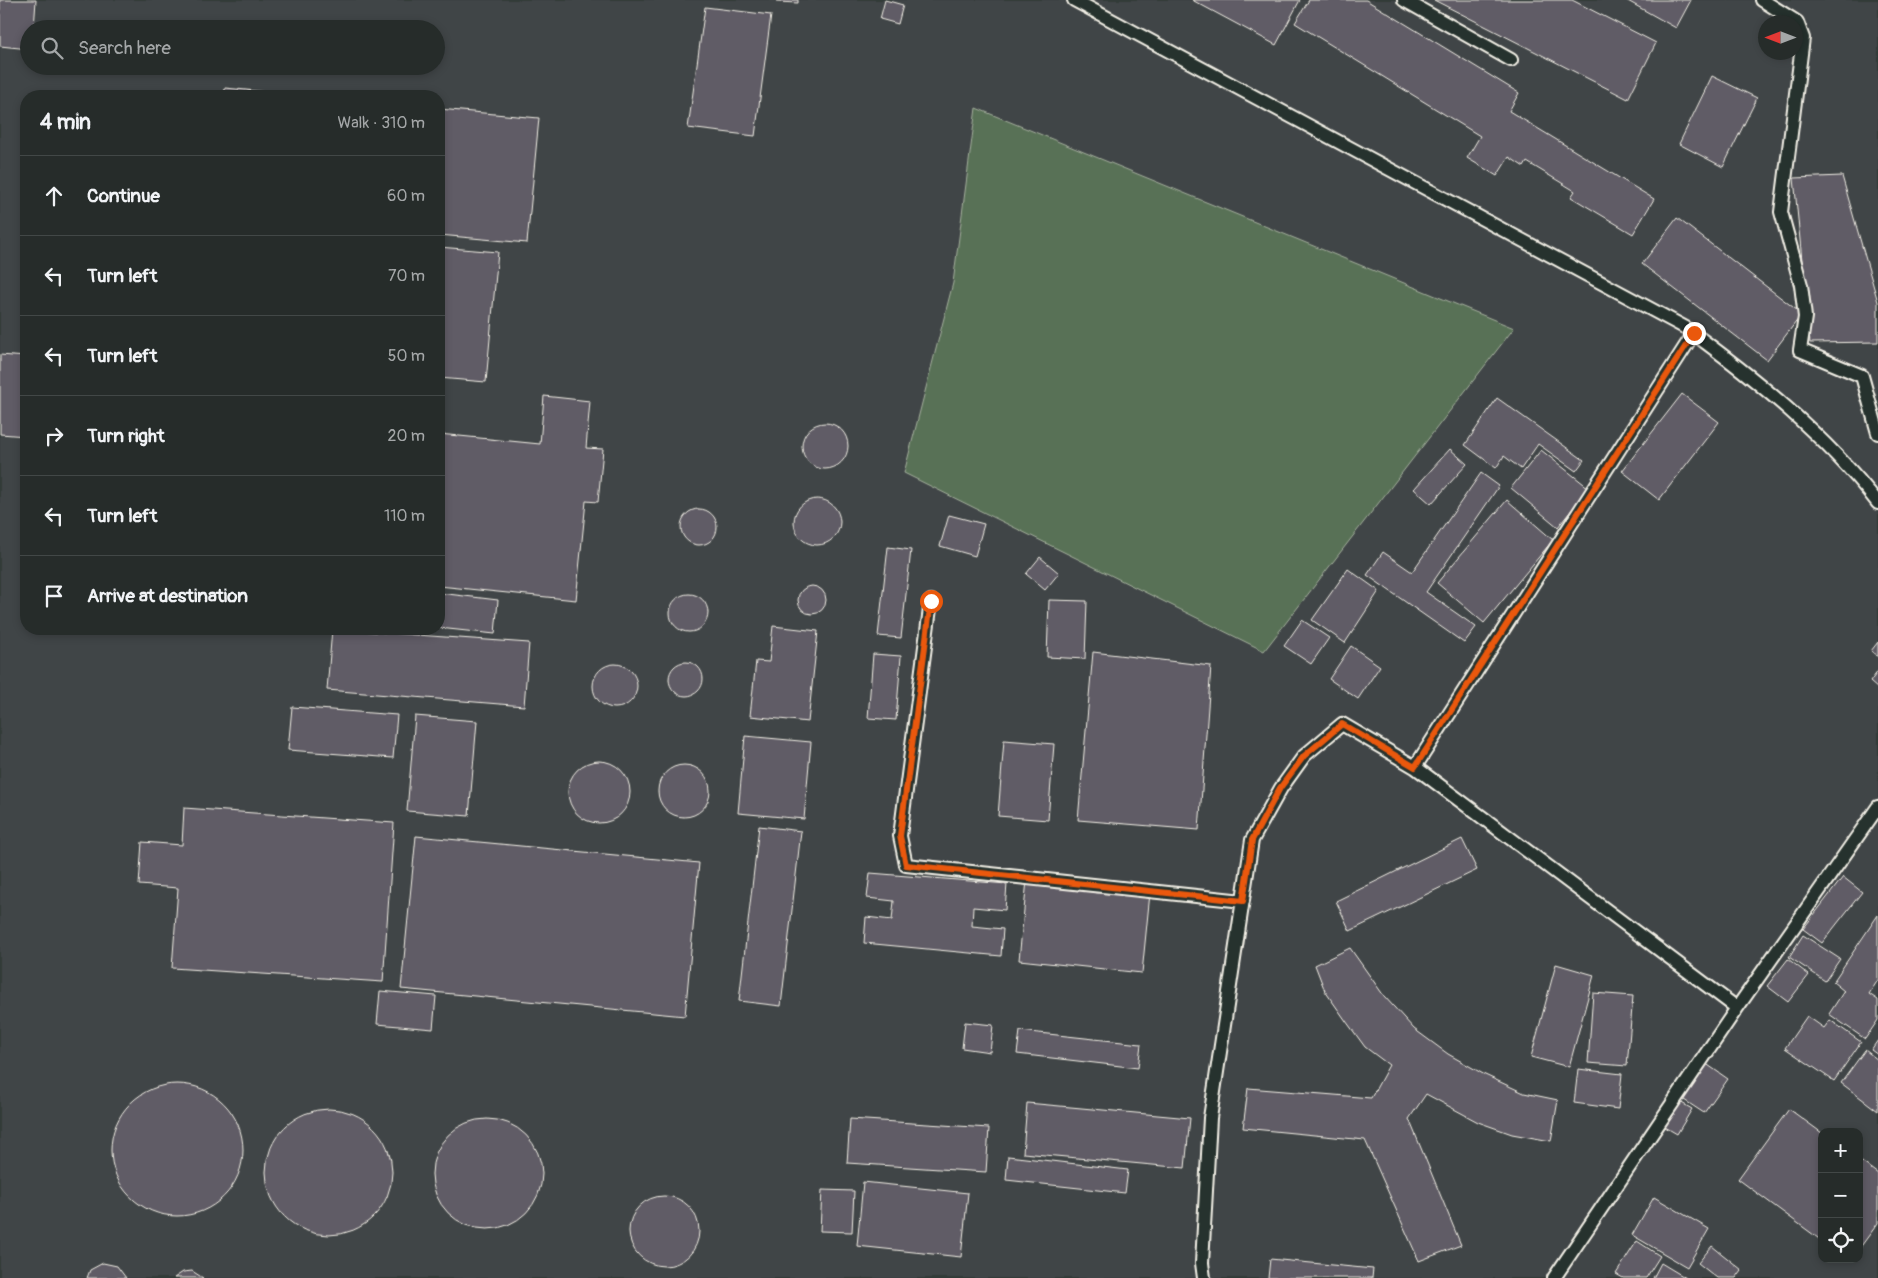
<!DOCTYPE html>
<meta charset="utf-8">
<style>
:root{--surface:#262c2a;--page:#323836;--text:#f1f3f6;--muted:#a4a7a8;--line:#424847}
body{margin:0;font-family:Pangolin,sans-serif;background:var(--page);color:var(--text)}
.controls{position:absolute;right:15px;bottom:15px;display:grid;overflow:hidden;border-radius:10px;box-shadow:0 2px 8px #0003}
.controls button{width:45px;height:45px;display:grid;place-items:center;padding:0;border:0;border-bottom:1px solid var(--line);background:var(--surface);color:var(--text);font:25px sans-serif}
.compass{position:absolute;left:1758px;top:15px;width:45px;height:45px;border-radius:50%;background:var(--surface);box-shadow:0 2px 8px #0003;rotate:270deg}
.stop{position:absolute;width:15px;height:15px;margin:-11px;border:4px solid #ea580c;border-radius:50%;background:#fff}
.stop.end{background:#ea580c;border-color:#fff;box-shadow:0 1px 5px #0008}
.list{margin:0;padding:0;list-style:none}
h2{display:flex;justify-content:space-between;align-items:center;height:65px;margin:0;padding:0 20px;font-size:21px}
h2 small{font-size:16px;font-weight:400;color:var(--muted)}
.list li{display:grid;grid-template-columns:32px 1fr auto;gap:15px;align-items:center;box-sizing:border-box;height:80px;padding:0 20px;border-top:1px solid var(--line)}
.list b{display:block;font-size:19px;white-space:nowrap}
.list em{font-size:16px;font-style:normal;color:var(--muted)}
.icon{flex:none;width:28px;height:28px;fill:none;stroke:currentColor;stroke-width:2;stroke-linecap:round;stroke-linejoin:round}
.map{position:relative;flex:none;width:1878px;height:1278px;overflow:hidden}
.search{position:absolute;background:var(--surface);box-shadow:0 2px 8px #0003;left:20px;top:20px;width:425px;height:55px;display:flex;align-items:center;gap:12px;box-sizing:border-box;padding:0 18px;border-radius:28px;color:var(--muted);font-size:19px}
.panel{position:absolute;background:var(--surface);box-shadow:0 2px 8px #0003;left:20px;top:90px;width:425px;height:545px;border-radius:20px}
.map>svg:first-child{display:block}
</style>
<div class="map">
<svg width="1878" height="1278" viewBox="0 0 1878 1278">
<rect width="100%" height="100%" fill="#323b38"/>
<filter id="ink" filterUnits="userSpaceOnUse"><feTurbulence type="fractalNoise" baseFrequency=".02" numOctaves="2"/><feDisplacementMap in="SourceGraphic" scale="10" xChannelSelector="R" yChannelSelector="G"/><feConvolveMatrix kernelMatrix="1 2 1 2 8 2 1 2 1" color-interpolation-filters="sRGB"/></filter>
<g filter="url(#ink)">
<path fill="#404546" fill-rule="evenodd" d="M 0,0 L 1878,0 L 1878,1278 L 0,1278 ZM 1766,22 L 1796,22 L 1796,52 L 1766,52 ZM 29,29 L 436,29 L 436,66 L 29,66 ZM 26,96 L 439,96 L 439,629 L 26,629 ZM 1822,1132 L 1859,1132 L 1859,1259 L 1822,1259 Z"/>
<path fill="#587156" stroke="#a6b19f" d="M 976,108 L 1514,328 L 1264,651 L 904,473 L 953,283 Z"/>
<path fill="#605c66" stroke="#f4f1e8" d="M 0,0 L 36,0 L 34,29 L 29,29 L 29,49 L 0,46 Z
M 777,0 L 798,0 L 798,3 L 777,2 Z
M 885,0 L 903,5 L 898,24 L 880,19 Z
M 1192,0 L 1300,0 L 1276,45 Z
M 1309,0 L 1366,0 L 1519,93 L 1509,111 L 1654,199 L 1633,234 L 1571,197 L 1575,191 L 1527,162 L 1524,167 L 1509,157 L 1497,176 L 1467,158 L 1480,136 L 1295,23 Z
M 1434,0 L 1572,0 L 1656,43 L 1628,99 Z
M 1626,0 L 1691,0 L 1676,28 Z
M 705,7 L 771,15 L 755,136 L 688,128 Z
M 1712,76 L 1757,98 L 1723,167 L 1679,144 Z
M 225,88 L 310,96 L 224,96 Z
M 439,109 L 539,118 L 527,243 L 439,235 Z
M 1842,176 L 1878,302 L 1878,342 L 1810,343 L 1794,178 Z
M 1677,218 L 1802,314 L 1767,360 L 1642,264 Z
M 439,247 L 498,252 L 486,382 L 439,378 Z
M 0,355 L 26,357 L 26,436 L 0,434 Z
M 1682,394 L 1719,422 L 1659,500 L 1622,471 Z
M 544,396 L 590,401 L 586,448 L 603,449 L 598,502 L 586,501 L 576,600 L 439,586 L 439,434 L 540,444 Z
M 1497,398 L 1584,460 L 1576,471 L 1538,444 L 1521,469 L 1504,456 L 1496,468 L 1465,445 Z
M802 446a23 23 0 1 1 46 0a23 23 0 1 1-46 0Z
M 1450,449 L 1467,464 L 1431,504 L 1414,489 Z
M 1541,450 L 1589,488 L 1558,527 L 1511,488 Z
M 1481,473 L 1499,486 L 1426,592 L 1476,627 L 1464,643 L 1367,575 L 1383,552 L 1412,572 Z
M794 522a23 23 0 1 1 46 0a23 23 0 1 1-46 0Z
M 1507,500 L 1553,540 L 1484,623 L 1437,583 Z
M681 527a18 18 0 1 1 36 0a18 18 0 1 1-36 0Z
M 949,515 L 984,524 L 975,556 L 940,546 Z
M 888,547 L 911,550 L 901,638 L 878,636 Z
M 1040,557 L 1059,573 L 1045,590 L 1026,574 Z
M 1348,569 L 1379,591 L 1345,643 L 1312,620 Z
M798 600a14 14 0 1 1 28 0a14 14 0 1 1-28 0Z
M 439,593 L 498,600 L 495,634 L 439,628 Z
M670 613a19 19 0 1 1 38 0a19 19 0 1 1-38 0Z
M 1049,600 L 1087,601 L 1085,659 L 1047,657 Z
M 1302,620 L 1329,638 L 1311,664 L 1284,646 Z
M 773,626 L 818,631 L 808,722 L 750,716 L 756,661 L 769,662 Z
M 332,629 L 529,643 L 524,706 L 327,690 Z
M 1878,642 L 1878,657 L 1871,651 Z
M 1351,646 L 1380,666 L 1358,699 L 1329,679 Z
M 1093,652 L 1211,666 L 1199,830 L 1078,820 Z
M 873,654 L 901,656 L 896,720 L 868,718 Z
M669 679a17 17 0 1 1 34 0a17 17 0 1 1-34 0Z
M593 686a22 22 0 1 1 44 0a22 22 0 1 1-44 0Z
M 1878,671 L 1878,689 L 1870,682 Z
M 292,707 L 397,715 L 393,758 L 288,750 Z
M 415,716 L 477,721 L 469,816 L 407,811 Z
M 745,736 L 811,742 L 804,819 L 738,813 Z
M 1004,740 L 1054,744 L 1048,820 L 998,816 Z
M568 792a31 31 0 1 1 62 0a31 31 0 1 1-62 0Z
M658 791a26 26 0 1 1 52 0a26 26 0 1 1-52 0Z
M 184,808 L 394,823 L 383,982 L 172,968 L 178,888 L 139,885 L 142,842 L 182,845 Z
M 759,826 L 801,831 L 781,1006 L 739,1001 Z
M 416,836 L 699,863 L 685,1016 L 401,989 Z
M 1462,839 L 1477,870 L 1350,931 L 1336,901 Z
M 870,873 L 1007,884 L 1005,910 L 973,907 L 972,926 L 1003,929 L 1001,956 L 864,943 L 866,917 L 892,920 L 894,901 L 867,898 Z
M 1843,877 L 1862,892 L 1822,943 L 1803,929 Z
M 1027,880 L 1150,893 L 1142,973 L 1019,960 Z
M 1878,915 L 1878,980 L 1869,994 L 1878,1000 L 1878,1020 L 1865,1039 L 1829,1014 L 1844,991 L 1833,982 Z
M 1803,935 L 1840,959 L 1825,981 L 1789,957 Z
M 1350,948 L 1384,996 L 1414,1029 L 1448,1054 L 1485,1075 L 1524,1093 L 1558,1100 L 1551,1141 L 1512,1134 L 1478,1122 L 1426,1094 L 1409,1119 L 1461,1245 L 1419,1261 L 1365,1140 L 1243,1128 L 1248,1088 L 1371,1098 L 1389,1065 L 1365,1047 L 1346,1021 L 1325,991 L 1315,965 Z
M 1788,959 L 1809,975 L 1788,1002 L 1767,986 Z
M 1556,964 L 1594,975 L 1569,1067 L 1531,1057 Z
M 380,991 L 436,996 L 433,1029 L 377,1024 Z
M 1593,993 L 1633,996 L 1627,1066 L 1588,1063 Z
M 1807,1016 L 1824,1028 L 1830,1020 L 1861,1042 L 1834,1081 L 1785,1048 Z
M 965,1022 L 993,1025 L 990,1052 L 962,1048 Z
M 1020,1031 L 1141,1044 L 1138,1068 L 1017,1054 Z
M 1878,1040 L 1878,1055 L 1871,1050 Z
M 1865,1050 L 1878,1060 L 1878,1111 L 1841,1083 Z
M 1705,1063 L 1728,1079 L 1704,1113 L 1681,1098 Z
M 1578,1069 L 1622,1074 L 1618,1109 L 1574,1103 Z
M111 1150a66 66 0 1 1 132 0a66 66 0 1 1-132 0Z
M 1680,1102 L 1692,1109 L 1677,1134 L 1665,1127 Z
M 1027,1103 L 1190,1118 L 1185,1168 L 1023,1153 Z
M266 1172a63 63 0 1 1 126 0a63 63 0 1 1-126 0Z
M 1789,1109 L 1822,1133 L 1822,1241 L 1738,1179 Z
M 850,1119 L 989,1128 L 986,1172 L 847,1163 Z
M432 1174a55 55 0 1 1 110 0a55 55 0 1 1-110 0Z
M 1008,1156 L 1128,1170 L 1125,1193 L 1006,1180 Z
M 1859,1160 L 1878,1174 L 1878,1223 L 1859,1249 Z
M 863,1182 L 968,1193 L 961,1257 L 857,1246 Z
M 822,1190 L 854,1191 L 852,1232 L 820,1231 Z
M629 1231a35 35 0 1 1 70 0a35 35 0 1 1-70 0Z
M 1654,1197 L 1709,1229 L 1687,1267 L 1632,1235 Z
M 1637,1241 L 1660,1256 L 1646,1278 L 1623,1278 L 1616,1274 Z
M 1712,1246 L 1742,1270 L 1736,1278 L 1717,1278 L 1698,1263 Z
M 1270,1259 L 1373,1269 L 1372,1278 L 1268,1278 Z
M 103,1263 L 117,1266 L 126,1278 L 87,1278 L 90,1270 Z
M 1661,1263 L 1686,1278 L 1653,1278 Z
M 192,1271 L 203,1278 L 174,1278 L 183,1272 Z"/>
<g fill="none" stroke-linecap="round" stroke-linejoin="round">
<defs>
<path id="service" d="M 1074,0 L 1686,328 C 1756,379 1825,435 1878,503
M 1404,0 L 1511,60
M 1762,0 L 1797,22 L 1803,38 L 1781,212 L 1801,285 L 1805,317 L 1800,350 L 1862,376 L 1878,433
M 931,601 L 900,836 L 906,865 L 1243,901
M 1415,767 L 1694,333
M 1204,1278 L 1202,1263 L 1210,1118 L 1252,840 L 1281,788 L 1304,756 L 1342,724 L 1415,767 L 1737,1008
M 1554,1278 L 1737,1008 L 1878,807"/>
</defs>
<use href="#service" stroke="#f4f1e8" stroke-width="16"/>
<use href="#service" stroke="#26332d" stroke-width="12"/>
</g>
</g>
<g fill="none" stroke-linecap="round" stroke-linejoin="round" filter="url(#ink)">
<path stroke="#ea580c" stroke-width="6" d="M 931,601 L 900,836 L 906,865 L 1243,901 L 1252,840 L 1280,788 L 1304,756 L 1342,724 L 1415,767 L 1694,333"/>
</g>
</svg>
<div class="controls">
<button>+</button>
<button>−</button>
<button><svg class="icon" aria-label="locate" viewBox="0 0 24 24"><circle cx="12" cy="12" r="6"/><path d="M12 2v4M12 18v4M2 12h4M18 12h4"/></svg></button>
</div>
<svg class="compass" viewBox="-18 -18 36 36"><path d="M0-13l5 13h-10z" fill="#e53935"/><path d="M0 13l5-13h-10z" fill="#a4a7a8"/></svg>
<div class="stop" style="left:931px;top:601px"></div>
<div class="stop end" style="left:1694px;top:333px"></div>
<div class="search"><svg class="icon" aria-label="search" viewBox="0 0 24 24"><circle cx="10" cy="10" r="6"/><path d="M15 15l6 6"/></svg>Search here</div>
<section class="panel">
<h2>4 min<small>Walk · 310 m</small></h2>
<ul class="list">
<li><svg class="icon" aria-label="ahead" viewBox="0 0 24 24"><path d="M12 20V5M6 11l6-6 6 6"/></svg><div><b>Continue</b></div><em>60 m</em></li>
<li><svg class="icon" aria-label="left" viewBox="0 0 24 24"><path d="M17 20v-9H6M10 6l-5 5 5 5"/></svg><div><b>Turn left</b></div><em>70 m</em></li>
<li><svg class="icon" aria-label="left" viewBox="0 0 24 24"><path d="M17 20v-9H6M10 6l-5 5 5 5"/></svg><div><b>Turn left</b></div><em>50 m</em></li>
<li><svg class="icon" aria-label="right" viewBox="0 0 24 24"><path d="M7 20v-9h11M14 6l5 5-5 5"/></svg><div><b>Turn right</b></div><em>20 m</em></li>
<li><svg class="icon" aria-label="left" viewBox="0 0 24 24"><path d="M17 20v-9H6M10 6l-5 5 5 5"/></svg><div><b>Turn left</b></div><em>110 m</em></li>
<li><svg class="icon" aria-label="arrive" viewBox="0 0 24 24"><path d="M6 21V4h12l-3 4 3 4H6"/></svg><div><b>Arrive at destination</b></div></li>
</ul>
</section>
</div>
